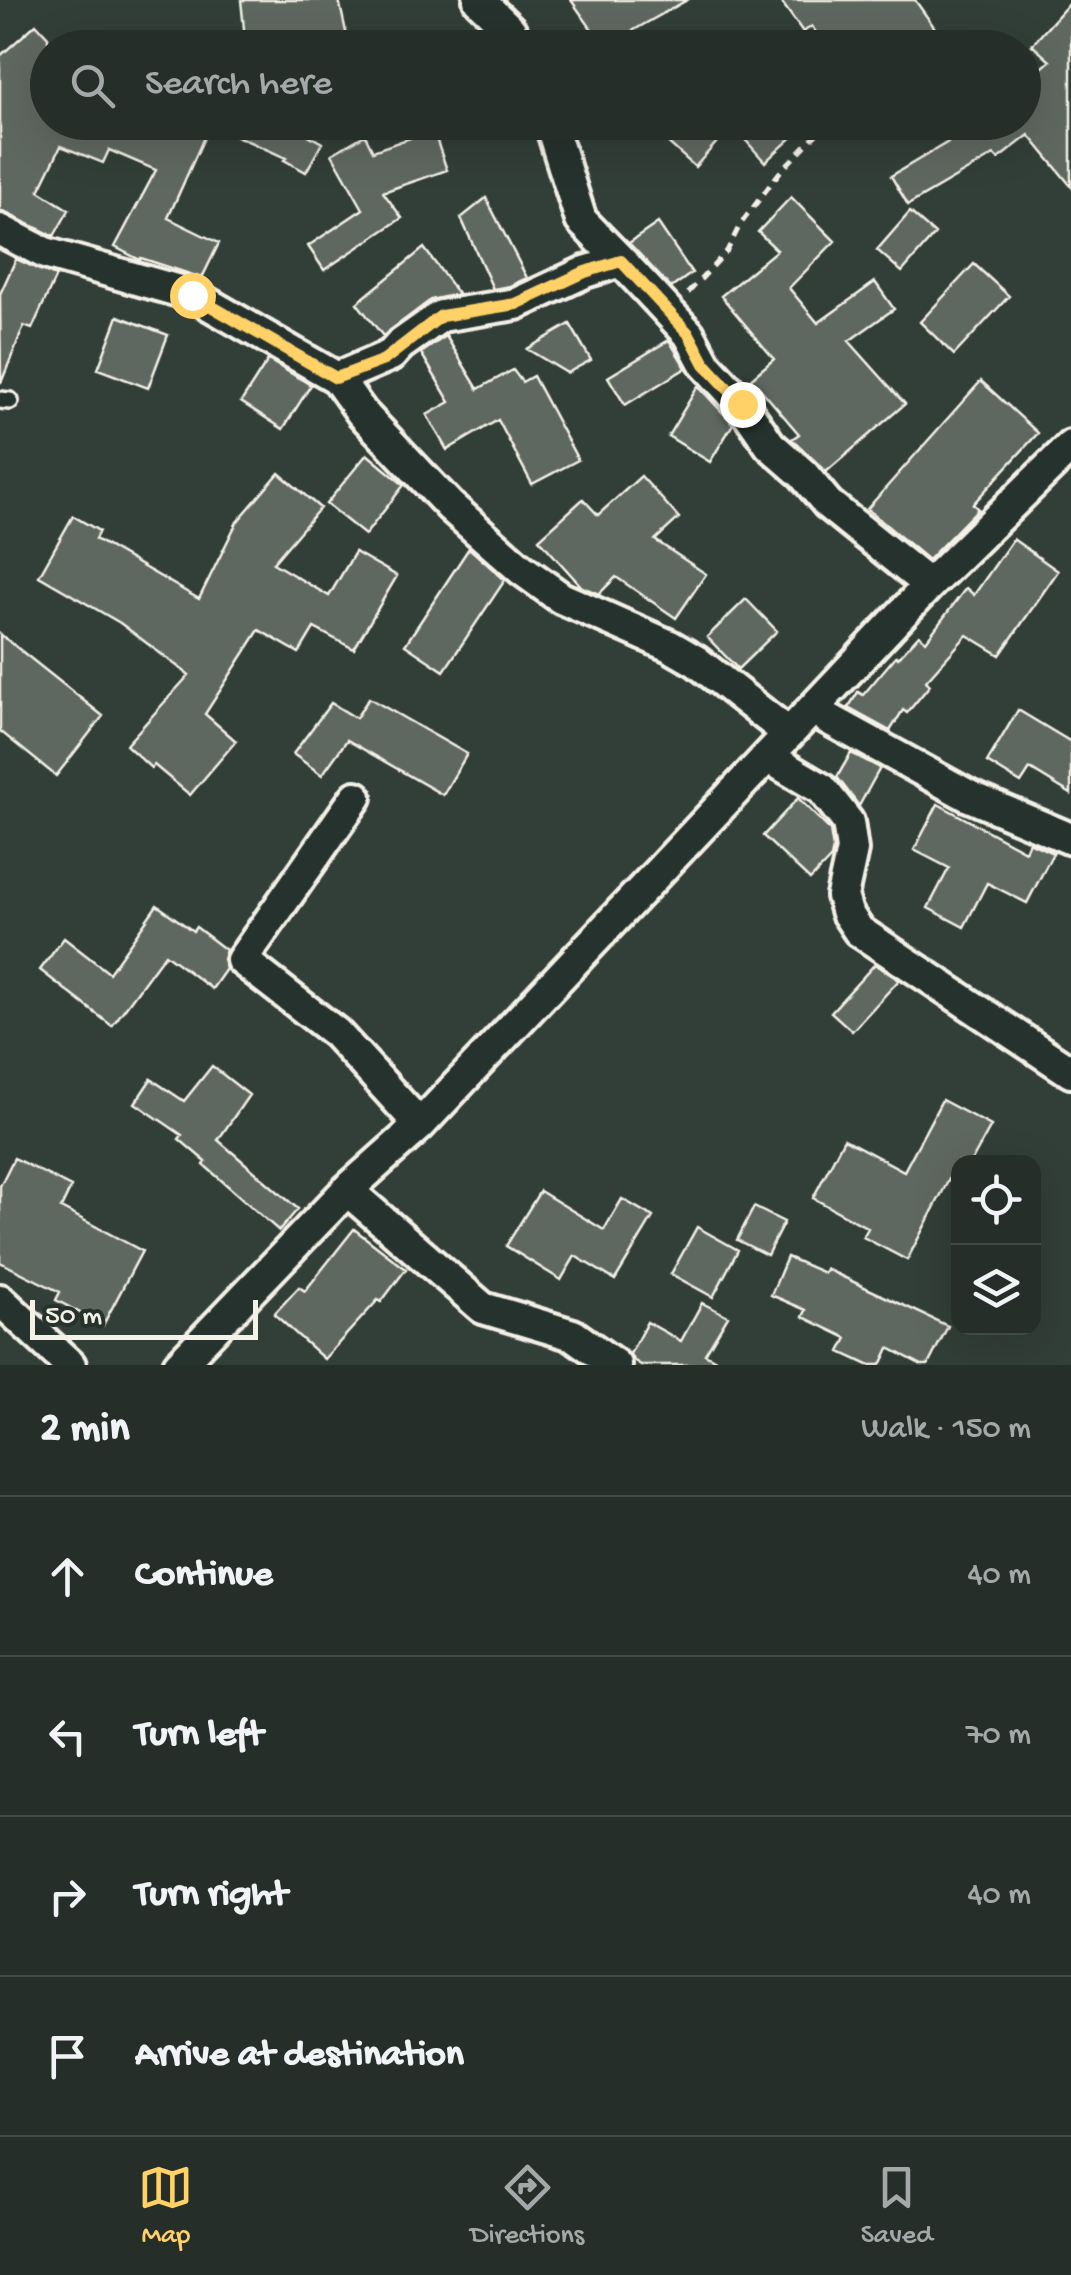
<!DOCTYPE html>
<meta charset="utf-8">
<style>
:root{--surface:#262e2a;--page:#323a36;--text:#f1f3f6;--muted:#a4a8a8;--line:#424a47;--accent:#ffd166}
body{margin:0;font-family:"Gochi Hand",sans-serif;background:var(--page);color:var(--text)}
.controls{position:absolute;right:30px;bottom:30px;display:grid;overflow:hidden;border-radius:20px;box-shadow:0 10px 40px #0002}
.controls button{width:90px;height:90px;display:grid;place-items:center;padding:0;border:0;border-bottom:2px solid var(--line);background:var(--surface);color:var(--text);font:50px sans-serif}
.scale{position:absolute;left:30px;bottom:25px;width:228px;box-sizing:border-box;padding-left:10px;border:5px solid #f4f1e8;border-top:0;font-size:28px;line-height:35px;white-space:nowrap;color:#f4f1e8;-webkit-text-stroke:8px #26332d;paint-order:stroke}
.stop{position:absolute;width:30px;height:30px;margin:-22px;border:8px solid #ffd166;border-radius:50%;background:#fff}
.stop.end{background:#ffd166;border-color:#fff;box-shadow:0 2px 10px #0008}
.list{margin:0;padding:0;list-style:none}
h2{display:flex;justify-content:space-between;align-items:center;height:130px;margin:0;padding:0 40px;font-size:42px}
h2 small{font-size:32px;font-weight:400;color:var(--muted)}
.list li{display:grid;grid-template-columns:65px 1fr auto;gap:30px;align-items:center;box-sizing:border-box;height:160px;padding:0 40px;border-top:2px solid var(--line)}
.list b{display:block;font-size:38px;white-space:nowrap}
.list em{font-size:32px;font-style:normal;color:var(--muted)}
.icon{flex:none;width:55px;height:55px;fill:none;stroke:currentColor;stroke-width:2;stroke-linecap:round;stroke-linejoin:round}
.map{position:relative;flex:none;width:1071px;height:1365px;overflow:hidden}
.search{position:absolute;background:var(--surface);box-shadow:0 10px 40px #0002;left:30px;right:30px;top:30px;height:110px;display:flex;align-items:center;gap:25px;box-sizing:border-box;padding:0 35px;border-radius:55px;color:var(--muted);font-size:38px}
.sheet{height:770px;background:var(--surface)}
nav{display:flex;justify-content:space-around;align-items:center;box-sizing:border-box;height:140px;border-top:2px solid var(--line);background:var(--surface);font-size:28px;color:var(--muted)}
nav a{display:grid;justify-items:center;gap:5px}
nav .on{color:var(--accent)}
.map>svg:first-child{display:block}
</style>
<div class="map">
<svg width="1071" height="1365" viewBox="0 0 1071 1365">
<rect width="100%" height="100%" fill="#323e38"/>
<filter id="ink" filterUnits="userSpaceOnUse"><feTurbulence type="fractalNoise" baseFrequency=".01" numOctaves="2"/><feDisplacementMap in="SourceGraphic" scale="20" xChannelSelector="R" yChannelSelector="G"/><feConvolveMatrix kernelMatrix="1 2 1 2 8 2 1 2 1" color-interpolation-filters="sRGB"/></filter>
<g filter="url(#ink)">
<path fill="#5f6861" stroke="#f4f1e8" stroke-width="2.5" d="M 241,0 L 339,0 L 348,41 L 313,48 L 246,48 Z
M 571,0 L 687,0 L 627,34 L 635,48 L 605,48 Z
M 780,0 L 915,0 L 949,48 L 825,48 L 812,26 L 803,32 Z
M 1071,1 L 1071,186 L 1029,135 L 998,159 L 994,155 L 908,205 L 891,176 L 982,122 L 1024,122 L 1024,83 L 1050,61 L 1032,45 Z
M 36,24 L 48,37 L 48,122 L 182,122 L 206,133 L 168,218 L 219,243 L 202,278 L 141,258 L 140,260 L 115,247 L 156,170 L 109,150 L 103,163 L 61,146 L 39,191 L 69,210 L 54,236 L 0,211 L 0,56 Z
M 205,122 L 286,122 L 322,143 L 306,172 L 284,160 L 286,158 Z
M 655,122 L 809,122 L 765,162 L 732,125 L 695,167 L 663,138 L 666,134 Z
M 433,130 L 447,170 L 383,192 L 402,218 L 324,270 L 308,246 L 363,209 L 332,154 L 365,135 L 373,151 Z
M 791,197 L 835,241 L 789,288 L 818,323 L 875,282 L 894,309 L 849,341 L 905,404 L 826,472 L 792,439 L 799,434 L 757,385 L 754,390 L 747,382 L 774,359 L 721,296 L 777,250 L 758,232 Z
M 486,198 L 527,278 L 510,286 L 493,289 L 461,218 Z
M 910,212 L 935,234 L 902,272 L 877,250 Z
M 658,223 L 692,273 L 671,288 L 629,243 Z
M 424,248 L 458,294 L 431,300 L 383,336 L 357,303 Z
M 16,259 L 56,276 L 32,329 L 24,326 L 1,383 L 0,294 Z
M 974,264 L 1009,296 L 954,355 L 920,322 Z
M 118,316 L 168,335 L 148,388 L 98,369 Z
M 570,324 L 591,360 L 567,373 L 527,349 Z
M 446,336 L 478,389 L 513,370 L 522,382 L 533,376 L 578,460 L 532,484 L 498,420 L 447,450 L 427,415 L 450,402 L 421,353 Z
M 669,340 L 686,368 L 625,405 L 608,377 Z
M 268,360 L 311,385 L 283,429 L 241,402 Z
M 981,381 L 1038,433 L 973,504 L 978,509 L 928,560 L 867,509 Z
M 698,386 L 733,424 L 710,462 L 668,436 Z
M 367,454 L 404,485 L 365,535 L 326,504 Z
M 279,473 L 320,508 L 273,563 L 329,596 L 355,552 L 397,576 L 354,649 L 314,628 L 299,653 L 259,630 L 205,714 L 236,741 L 190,795 L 154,765 L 151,768 L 126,745 L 189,675 L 120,623 L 39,576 L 73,516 L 99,531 L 95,539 L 199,599 L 237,522 Z
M 641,476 L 679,518 L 655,540 L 706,574 L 676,618 L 616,577 L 599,594 L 582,587 L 539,539 L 583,499 L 598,515 Z
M 1013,539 L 1058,571 L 1000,655 L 967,635 L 926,681 L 930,685 L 907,713 L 903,710 L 890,731 L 848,708 L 858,692 L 863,695 L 896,656 L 898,658 L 919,635 L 926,641 L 966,588 L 974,595 Z
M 469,548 L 505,580 L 444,671 L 405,645 Z
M 746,599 L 777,631 L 738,669 L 707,637 Z
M 0,634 L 103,716 L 56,776 L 0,731 Z
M 369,698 L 467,754 L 443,795 L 347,740 L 322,775 L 293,754 L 331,703 L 356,718 Z
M 1018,710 L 1071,742 L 1071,794 L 1030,769 L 1021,783 L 987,762 Z
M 851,753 L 880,768 L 859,806 L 837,777 Z
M 798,798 L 830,830 L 833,849 L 831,858 L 810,880 L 763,836 Z
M 938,804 L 1025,851 L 1029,842 L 1053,853 L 1027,903 L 987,883 L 964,927 L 928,908 L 949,868 L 914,850 Z
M 157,905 L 193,931 L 196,927 L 226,950 L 223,959 L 226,969 L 212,989 L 165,954 L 112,1026 L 40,970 L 64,938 L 109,973 Z
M 875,964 L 899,980 L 852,1031 L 831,1012 Z
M 212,1066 L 249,1095 L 218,1140 L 298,1209 L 279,1231 L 204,1165 L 206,1162 L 179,1139 L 182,1135 L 135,1103 L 151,1079 L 184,1101 Z
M 942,1100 L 991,1126 L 971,1162 L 958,1162 L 907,1260 L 863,1237 L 868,1228 L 813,1198 L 844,1139 L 904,1171 Z
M 14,1158 L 71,1187 L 61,1208 L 142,1251 L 103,1325 L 56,1300 L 60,1292 L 0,1262 L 0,1186 Z
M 540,1191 L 604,1230 L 622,1199 L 653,1217 L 615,1280 L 575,1256 L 561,1280 L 506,1246 Z
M 754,1207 L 784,1222 L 767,1255 L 737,1240 Z
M 697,1227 L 738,1250 L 713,1297 L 671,1274 Z
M 354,1229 L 406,1269 L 381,1302 L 378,1300 L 324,1359 L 274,1314 L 299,1287 L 305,1291 Z
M 787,1257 L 824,1273 L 826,1269 L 948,1326 L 928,1365 L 922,1365 L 889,1348 L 881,1365 L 868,1365 L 840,1352 L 847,1338 L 803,1317 L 806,1310 L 771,1295 Z
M 702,1303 L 728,1316 L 705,1354 L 725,1365 L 641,1365 L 633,1360 L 630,1354 L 647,1322 L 681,1341 Z"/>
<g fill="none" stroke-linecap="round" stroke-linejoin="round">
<defs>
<path id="lane" d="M 0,400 L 10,401"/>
<path id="street" d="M 479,0 L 510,30 L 520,48
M 550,122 L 581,220 L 621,261
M 0,230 L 45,253 L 193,295 L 337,378 L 362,413 L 450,506 L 521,569 L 561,598 L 670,646 L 696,661 L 788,733
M 337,378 L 391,355 L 400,345 L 441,316 L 516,304 L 585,272 L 621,261 L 689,334 L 705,364 L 742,404 L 770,445 L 803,474 L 828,504 L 929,585
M 815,706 L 827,718 L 969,796 L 1071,839
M 768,757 L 822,789 L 848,822 L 852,850 L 842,896 L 847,913 L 859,931 L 1071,1072
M 356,797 L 242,960 L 336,1033 L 420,1125
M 347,1190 L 483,1308 L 573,1335 L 615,1365
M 0,1300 L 70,1365
M 179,1365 L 347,1190 L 420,1125 L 929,585 L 1071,446"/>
</defs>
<use href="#lane" stroke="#f4f1e8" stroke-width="22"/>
<use href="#street" stroke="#f4f1e8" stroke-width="38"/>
<path stroke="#f4f1e8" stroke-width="5" stroke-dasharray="10 8" stroke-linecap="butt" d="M 688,293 L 727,251 L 740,225 L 779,173 L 828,122"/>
<use href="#lane" stroke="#26332d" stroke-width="15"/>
<use href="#street" stroke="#26332d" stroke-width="30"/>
</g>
</g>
<g fill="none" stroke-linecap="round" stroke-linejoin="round" filter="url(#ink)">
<path stroke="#ffd166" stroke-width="12" d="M 192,295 L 336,378 L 384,360 L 441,316 L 516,304 L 585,272 L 621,261 L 689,334 L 705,364 L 742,404"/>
</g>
</svg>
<div class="controls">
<button><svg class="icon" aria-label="locate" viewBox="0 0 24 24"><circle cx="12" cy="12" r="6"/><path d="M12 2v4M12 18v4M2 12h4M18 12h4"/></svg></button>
<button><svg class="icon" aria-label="layers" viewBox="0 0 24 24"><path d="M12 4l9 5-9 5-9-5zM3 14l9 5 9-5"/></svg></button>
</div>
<div class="scale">50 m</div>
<div class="stop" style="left:192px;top:295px"></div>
<div class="stop end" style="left:742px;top:404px"></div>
<div class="search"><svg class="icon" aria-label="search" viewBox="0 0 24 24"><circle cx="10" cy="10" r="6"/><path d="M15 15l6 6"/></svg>Search here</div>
</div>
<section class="sheet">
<h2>2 min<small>Walk · 150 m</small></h2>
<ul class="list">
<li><svg class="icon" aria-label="ahead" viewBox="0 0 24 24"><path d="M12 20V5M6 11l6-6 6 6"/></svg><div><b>Continue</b></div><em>40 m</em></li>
<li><svg class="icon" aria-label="left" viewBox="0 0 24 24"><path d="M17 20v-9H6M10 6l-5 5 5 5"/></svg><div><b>Turn left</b></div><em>70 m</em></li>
<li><svg class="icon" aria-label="right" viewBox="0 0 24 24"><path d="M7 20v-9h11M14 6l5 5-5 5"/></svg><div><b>Turn right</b></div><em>40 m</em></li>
<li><svg class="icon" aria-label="arrive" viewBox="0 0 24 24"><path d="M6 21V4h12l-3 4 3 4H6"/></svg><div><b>Arrive at destination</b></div></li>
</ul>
</section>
<nav>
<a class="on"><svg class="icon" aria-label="map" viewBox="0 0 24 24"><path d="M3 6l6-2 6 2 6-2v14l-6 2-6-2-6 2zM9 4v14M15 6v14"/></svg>Map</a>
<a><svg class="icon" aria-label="directions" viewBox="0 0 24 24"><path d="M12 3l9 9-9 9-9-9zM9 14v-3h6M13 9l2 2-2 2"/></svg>Directions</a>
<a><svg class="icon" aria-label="saved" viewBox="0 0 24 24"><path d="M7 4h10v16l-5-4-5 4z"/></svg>Saved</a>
</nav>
